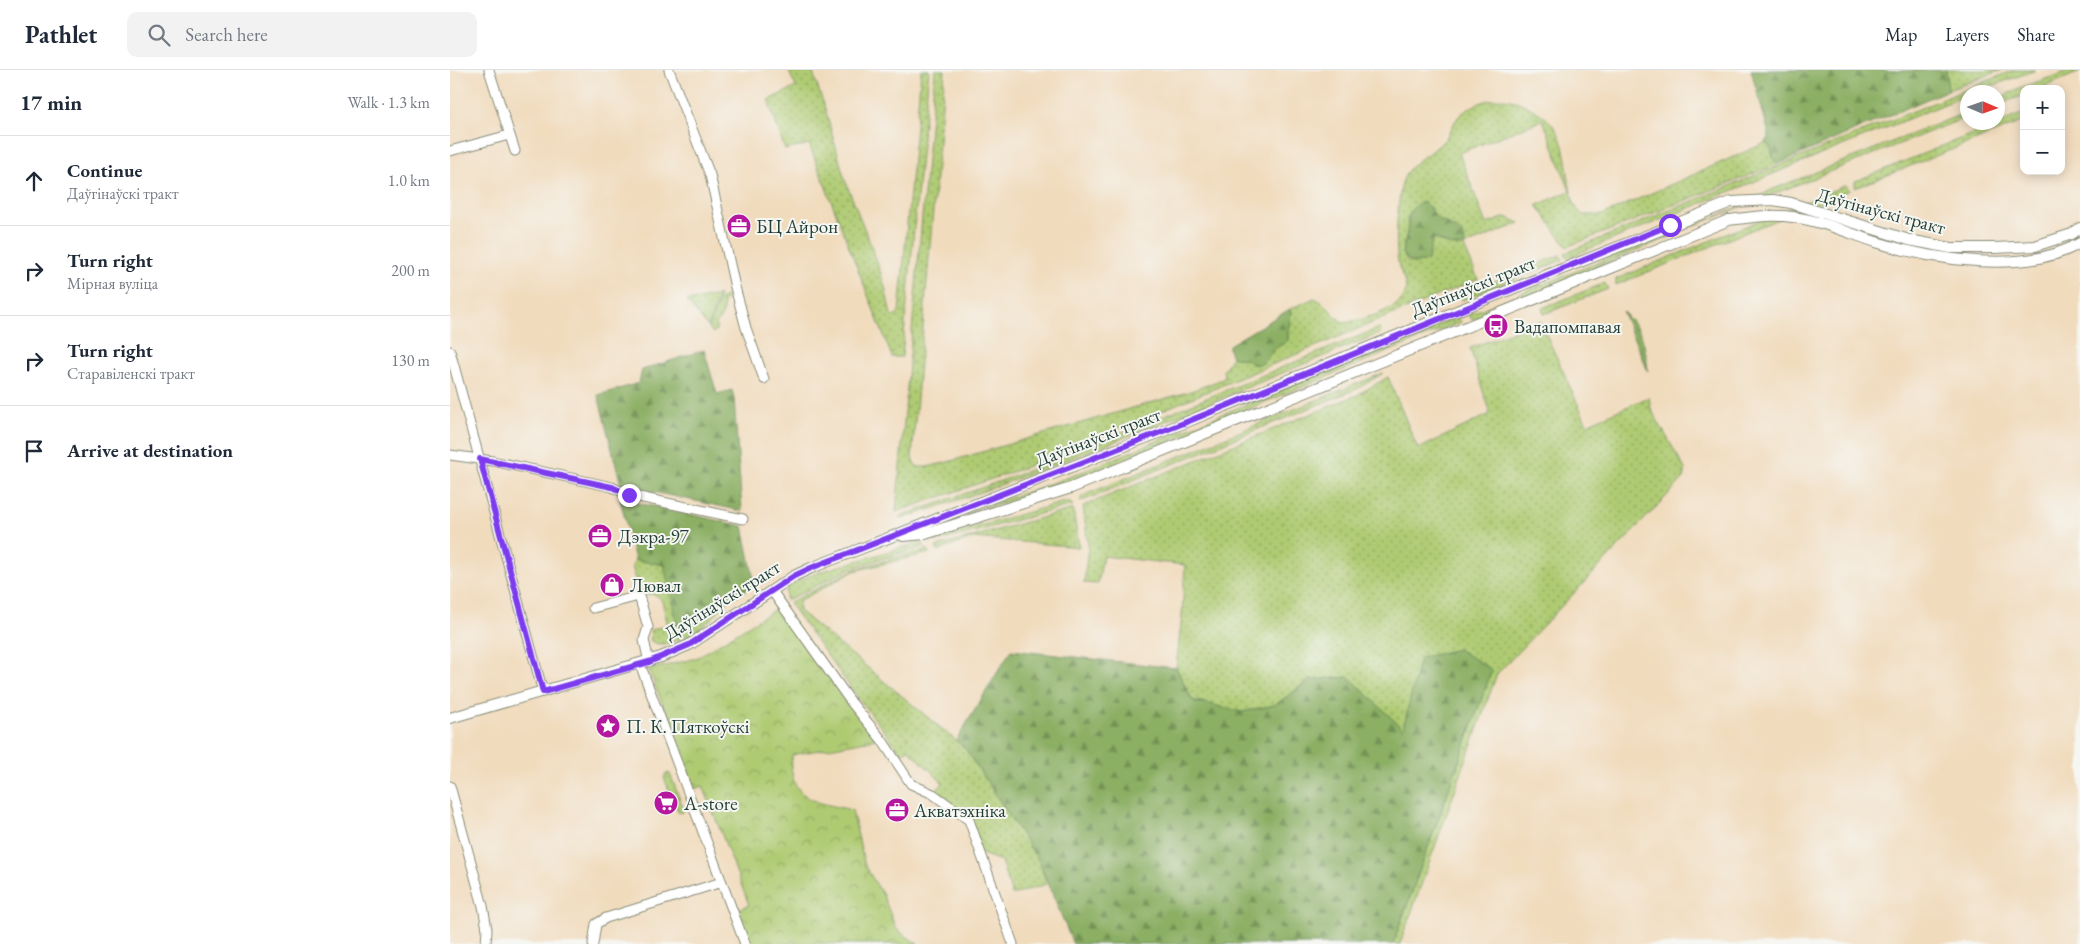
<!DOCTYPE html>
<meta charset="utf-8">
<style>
:root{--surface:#fff;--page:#f2f2f3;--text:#1f2937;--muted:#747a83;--line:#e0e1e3}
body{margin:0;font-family:"EB Garamond",serif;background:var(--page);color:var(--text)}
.controls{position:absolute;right:15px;top:15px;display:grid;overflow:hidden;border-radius:10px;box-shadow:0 2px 12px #0003}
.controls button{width:45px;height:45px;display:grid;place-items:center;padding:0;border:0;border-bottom:1px solid var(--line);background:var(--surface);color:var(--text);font:25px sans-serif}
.compass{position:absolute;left:1510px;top:15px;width:45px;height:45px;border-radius:50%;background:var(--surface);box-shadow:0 2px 12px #0003;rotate:92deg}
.stop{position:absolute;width:15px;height:15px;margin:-11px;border:4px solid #7c3aed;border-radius:50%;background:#fff}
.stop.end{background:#7c3aed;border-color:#fff;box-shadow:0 1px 5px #0008}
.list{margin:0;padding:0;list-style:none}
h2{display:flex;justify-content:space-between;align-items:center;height:65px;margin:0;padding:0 20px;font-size:21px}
h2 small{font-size:16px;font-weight:400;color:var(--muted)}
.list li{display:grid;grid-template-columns:32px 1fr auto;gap:15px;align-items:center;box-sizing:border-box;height:90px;padding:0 20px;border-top:1px solid var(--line)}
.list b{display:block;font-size:19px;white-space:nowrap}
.list p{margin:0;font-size:16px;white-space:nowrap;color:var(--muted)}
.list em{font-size:16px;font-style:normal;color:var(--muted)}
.icon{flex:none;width:28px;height:28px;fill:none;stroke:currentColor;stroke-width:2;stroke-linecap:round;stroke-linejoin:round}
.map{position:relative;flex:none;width:1630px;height:874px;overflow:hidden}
header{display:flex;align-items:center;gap:30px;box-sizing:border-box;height:70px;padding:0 25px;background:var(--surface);border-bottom:1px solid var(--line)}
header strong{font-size:24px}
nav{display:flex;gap:28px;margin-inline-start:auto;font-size:18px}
.search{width:350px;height:45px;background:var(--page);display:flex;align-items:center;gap:12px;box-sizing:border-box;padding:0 18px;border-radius:10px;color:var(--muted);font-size:19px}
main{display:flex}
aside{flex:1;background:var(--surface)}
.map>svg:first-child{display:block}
</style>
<header>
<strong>Pathlet</strong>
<div class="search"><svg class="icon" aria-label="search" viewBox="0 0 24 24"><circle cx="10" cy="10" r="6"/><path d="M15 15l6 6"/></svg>Search here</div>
<nav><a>Map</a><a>Layers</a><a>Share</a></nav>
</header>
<main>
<aside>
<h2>17 min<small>Walk · 1.3 km</small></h2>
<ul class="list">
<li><svg class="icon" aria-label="ahead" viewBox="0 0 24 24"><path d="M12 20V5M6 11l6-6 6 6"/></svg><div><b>Continue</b><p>Даўгінаўскі тракт</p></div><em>1.0 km</em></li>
<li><svg class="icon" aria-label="right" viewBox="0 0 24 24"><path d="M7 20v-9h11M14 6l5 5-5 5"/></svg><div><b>Turn right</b><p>Мірная вуліца</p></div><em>200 m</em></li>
<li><svg class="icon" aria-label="right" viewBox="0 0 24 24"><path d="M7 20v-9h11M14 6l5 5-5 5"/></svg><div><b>Turn right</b><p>Старавіленскі тракт</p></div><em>130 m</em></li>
<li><svg class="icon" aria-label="arrive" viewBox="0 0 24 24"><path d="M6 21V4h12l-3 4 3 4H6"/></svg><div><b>Arrive at destination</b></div></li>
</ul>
</aside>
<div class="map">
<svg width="1630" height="874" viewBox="0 0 1630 874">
<defs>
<pattern id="grass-dots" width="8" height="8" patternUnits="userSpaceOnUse" patternTransform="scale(1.25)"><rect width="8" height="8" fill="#afcb72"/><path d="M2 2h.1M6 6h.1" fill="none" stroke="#8ea65e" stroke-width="1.8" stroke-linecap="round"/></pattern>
<pattern id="forest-firs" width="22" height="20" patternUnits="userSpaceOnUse" patternTransform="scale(1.25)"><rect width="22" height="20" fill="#8baf64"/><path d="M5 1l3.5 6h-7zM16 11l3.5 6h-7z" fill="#719053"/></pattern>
<pattern id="park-crowns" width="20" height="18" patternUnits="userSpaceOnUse" patternTransform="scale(1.25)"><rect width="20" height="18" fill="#afcb72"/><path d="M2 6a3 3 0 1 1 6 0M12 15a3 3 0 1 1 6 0" fill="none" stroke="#8ea65e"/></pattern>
</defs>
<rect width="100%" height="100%" fill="#f6f6f2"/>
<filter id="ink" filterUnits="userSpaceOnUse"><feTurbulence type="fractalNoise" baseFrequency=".02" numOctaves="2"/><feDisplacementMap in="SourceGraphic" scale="10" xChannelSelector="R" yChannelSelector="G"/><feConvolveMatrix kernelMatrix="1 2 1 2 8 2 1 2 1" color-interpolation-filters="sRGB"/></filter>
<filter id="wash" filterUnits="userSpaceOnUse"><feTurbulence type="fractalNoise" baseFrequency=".0096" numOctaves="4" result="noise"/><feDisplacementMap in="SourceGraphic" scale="20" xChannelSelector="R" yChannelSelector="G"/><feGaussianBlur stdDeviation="1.12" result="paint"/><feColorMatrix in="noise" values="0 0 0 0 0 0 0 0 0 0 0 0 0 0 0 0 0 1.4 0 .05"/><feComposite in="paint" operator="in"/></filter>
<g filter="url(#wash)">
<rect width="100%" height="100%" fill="#f1dbbd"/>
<path fill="url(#grass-dots)" stroke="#678453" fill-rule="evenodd" d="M 338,0 L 362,0 L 374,35 L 395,110 L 426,188 L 435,217 L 441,245 L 444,247 L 449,242 L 471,0 L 479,0 L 452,287 L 442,287 L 359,74 L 335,80 L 318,30 L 346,17 Z
M 485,0 L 495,0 L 462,387 L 464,394 L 469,397 L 477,397 L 494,393 L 741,321 L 775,308 L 773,301 L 782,287 L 796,289 L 801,294 C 818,295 815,289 824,279 C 828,275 834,275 838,270 C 837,259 841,250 840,239 L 864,228 C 877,232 882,246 894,253 C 910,250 947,241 954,226 C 959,215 952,207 949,197 C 944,176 947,140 951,118 C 955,91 981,86 995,69 C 1001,62 1003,52 1009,46 C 1029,28 1055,23 1079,37 C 1088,42 1098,48 1105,58 C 1122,81 1114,133 1133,145 L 1152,145 L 1315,73 L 1320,75 L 1323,88 L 1328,94 L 1117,177 L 1087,135 L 1120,121 L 1093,50 L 1009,83 L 1036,154 L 1056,147 L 1070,153 L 1014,176 L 1028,209 L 571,399 L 446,442 ZM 980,137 L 986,148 C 996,152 1011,161 1015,171 L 1001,176 L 986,169 L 982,170 L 979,181 L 967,194 L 958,192 L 952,183 L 958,158 L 957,147 Z
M 1496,0 L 1552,0 L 1498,20 Z
M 1564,0 L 1586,0 L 1525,22 L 1518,22 L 1517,25 L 1117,188 L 1115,183 Z
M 1622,0 L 1630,0 L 1630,2 L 1589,19 L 1574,19 L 1574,25 L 1548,35 L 1548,29 L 1569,18 Z
M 1517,42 L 1517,47 L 1228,162 L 1296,134 L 1321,120 Z
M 1574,43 L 1574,51 L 1405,118 L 1405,111 L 1408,110 Z
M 1396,115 L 1400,120 L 1166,215 L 1166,209 Z
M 1214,166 L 1220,167 C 1153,193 1088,223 1022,250 L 1019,244 Z
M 1110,185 L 1113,190 L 1012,230 L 1011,225 Z
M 1155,213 L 1158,219 L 1094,244 L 1092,238 Z
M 269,225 L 258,257 L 237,231 Z
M 275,226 L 282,229 L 273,230 C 274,241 274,246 266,254 L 266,260 L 263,263 L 259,258 L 269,230 Z
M 1008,247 L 1011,252 L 630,408 L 585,424 L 476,457 L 622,406 Z
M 1090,251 L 1137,354 L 1199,327 L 1201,339 L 1235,399 L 1235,405 L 1232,410 L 1047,604 L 950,874 L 943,874 L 1042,600 L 1008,579 L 995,584 L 953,660 L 899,607 L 860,610 L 825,635 L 792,642 L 742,630 L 726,598 L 732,545 L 735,495 L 653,486 L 648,514 L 634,513 L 638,476 L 633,436 L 907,325 L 938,307 L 968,379 L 1040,344 L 1020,278 Z
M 929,258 L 931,263 C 773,326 616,396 454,448 L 449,447 L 567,405 Z
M 933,303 L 909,318 L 630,432 L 632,426 Z
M 614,432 L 618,432 L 623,435 L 486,472 L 486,468 L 490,467 Z
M 623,439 L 629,477 L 524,468 L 488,481 L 486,477 Z
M 470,472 L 475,476 L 401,498 L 336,531 L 336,519 L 348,511 L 366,503 Z
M 477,479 L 479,483 L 404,501 L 349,531 L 349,541 L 515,678 L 589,791 L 597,814 L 562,825 L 551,791 L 529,783 L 519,750 L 483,724 L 493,713 L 458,679 L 452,684 L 409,629 L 339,533 L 402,500 Z
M 185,490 L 214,495 L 249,548 L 279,530 C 271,538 264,548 254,555 C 243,564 214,581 201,571 L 200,560 L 217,555 L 217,552 C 211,531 215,520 189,526 L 182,495 Z
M 216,703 L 220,704 L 234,740 L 232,743 L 228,741 L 214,708 Z"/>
<path fill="url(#forest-firs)" stroke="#55764c" d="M 1301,0 L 1434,0 C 1438,2 1487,0 1496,0 L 1498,20 L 1328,94 L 1323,88 L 1320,75 L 1315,73 L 1318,67 L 1318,60 Z
M 969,133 L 975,133 C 980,137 981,142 985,146 C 992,155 1019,159 1014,176 L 1001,176 L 986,169 L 982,170 L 978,190 C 965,195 960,194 952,183 C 954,175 957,166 958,158 C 959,146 958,140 969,133 Z
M 840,239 C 842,250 837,259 838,270 C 834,275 828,275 824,279 C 815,289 818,295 801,294 L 796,289 L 782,287 L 779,279 L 779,275 Z
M 1172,241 C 1193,261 1195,272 1198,301 Z
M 254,280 L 267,324 L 282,320 L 284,328 L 292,441 L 171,415 L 148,325 L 189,313 L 192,300 Z
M 170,429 L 293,456 L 305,515 L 249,548 L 227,556 L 214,495 L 185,490 Z
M 1008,579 L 1042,600 L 943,874 L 623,874 L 589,791 L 515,678 L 506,671 L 561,580 L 726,598 L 742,630 L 792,642 L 825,635 L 860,610 L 899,607 L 953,659 L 970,588 Z"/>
<path fill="url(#park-crowns)" stroke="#678453" d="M 327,538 L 427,669 L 342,685 C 337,731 367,732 402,740 L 415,796 L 433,825 L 446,859 L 468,874 L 296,874 L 284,841 L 299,835 L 253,716 L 244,719 L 233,686 L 199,600 L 246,588 Z"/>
</g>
<g filter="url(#ink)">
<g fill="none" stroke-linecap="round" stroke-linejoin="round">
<defs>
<path id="minor" d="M 39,0 L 65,81
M 219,0 L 260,105 L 285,217 L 296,258 L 314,309
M 0,81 L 59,65
M 0,281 L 93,622
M 0,385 L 43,391 L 162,417 L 179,425 L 293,449
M 322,521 L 401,632 L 432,670 L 461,714 L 483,724 L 519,750 L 563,874
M 143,538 L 189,526 L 198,557 L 194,570 L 199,592
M 190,594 L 295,874
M 0,716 L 33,836 L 37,859 L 36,874
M 143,874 L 146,854 L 156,848 L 272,812"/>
<path id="major" d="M 453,466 L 475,464 L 621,418 L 1279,150 C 1301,147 1321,144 1343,147 C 1372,151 1399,163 1426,172 C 1482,190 1577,205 1630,173
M 0,648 L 211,587 L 239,575 L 344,506 L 361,498 L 739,351 L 1009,240 L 1281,132 L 1323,130 L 1341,133 L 1459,170 L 1501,178 L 1545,178 L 1585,176 L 1622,164 L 1630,158"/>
</defs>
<use href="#minor" stroke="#888c78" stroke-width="11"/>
<use href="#major" stroke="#888c78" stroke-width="12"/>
<use href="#minor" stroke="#fff" stroke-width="9"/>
<use href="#major" stroke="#fff" stroke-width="10"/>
</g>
</g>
<g fill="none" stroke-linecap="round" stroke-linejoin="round" filter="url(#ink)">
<path stroke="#7c3aed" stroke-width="6" d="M 179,425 L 162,417 L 30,389 L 93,622 L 199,592 L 239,575 L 344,506 L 361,498 L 739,351 L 1220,155"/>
</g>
<defs>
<symbol id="office-disc" viewBox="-11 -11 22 22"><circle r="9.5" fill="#b5179e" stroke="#f6f6f2"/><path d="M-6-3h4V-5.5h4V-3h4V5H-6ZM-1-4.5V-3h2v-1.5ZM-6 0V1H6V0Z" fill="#fff"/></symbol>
<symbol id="bus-disc" viewBox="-11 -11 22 22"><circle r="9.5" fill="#b5179e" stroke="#f6f6f2"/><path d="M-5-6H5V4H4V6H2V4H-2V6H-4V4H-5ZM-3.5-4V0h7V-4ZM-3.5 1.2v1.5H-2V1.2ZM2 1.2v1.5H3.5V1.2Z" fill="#fff"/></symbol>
<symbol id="shop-disc" viewBox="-11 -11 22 22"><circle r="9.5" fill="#b5179e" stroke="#f6f6f2"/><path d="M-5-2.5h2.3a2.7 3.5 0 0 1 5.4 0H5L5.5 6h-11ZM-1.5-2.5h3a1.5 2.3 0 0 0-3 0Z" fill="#fff"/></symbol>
<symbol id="sight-disc" viewBox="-11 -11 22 22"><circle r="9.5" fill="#b5179e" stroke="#f6f6f2"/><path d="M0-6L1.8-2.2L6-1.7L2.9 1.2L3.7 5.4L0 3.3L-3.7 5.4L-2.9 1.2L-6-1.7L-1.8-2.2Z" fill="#fff"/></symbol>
<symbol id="supermarket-disc" viewBox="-11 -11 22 22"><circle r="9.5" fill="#b5179e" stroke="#f6f6f2"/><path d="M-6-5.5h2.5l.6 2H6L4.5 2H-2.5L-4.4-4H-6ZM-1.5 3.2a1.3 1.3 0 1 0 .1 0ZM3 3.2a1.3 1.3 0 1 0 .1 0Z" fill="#fff"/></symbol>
</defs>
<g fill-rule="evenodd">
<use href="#office-disc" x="275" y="142" width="28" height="28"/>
<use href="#bus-disc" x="1032" y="242" width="28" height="28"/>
<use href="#office-disc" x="136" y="452" width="28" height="28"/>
<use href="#shop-disc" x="148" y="501" width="28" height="28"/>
<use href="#sight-disc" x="144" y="642" width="28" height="28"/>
<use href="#supermarket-disc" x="202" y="719" width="28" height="28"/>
<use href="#office-disc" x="433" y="726" width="28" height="28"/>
</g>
<g text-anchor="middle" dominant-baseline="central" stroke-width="4" stroke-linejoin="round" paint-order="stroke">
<g font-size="19" fill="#1f3d34" stroke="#f6f6f2">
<text transform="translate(1431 141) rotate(15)">Даўгінаўскі тракт</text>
<text transform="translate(1023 216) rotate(-22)">Даўгінаўскі тракт</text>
<text transform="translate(648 367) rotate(-21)">Даўгінаўскі тракт</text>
<text transform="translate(272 530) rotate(-32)">Даўгінаўскі тракт</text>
</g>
<g font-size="19" fill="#1f3d34" stroke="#f6f6f2" text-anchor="start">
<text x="306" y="156">БЦ Айрон</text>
<text x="1064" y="256">Вадапомпавая</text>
<text x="168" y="466">Дэкра-97</text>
<text x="180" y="515">Лювал</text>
<text x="176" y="656">П. К. Пяткоўскі</text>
<text x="234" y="733">А-store</text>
<text x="464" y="740">Акватэхніка</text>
</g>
</g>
</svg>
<div class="controls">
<button>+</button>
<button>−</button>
</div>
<svg class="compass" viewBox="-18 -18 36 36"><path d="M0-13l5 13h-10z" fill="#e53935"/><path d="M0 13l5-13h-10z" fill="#747a83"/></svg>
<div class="stop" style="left:1220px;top:155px"></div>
<div class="stop end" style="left:179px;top:425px"></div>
</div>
</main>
